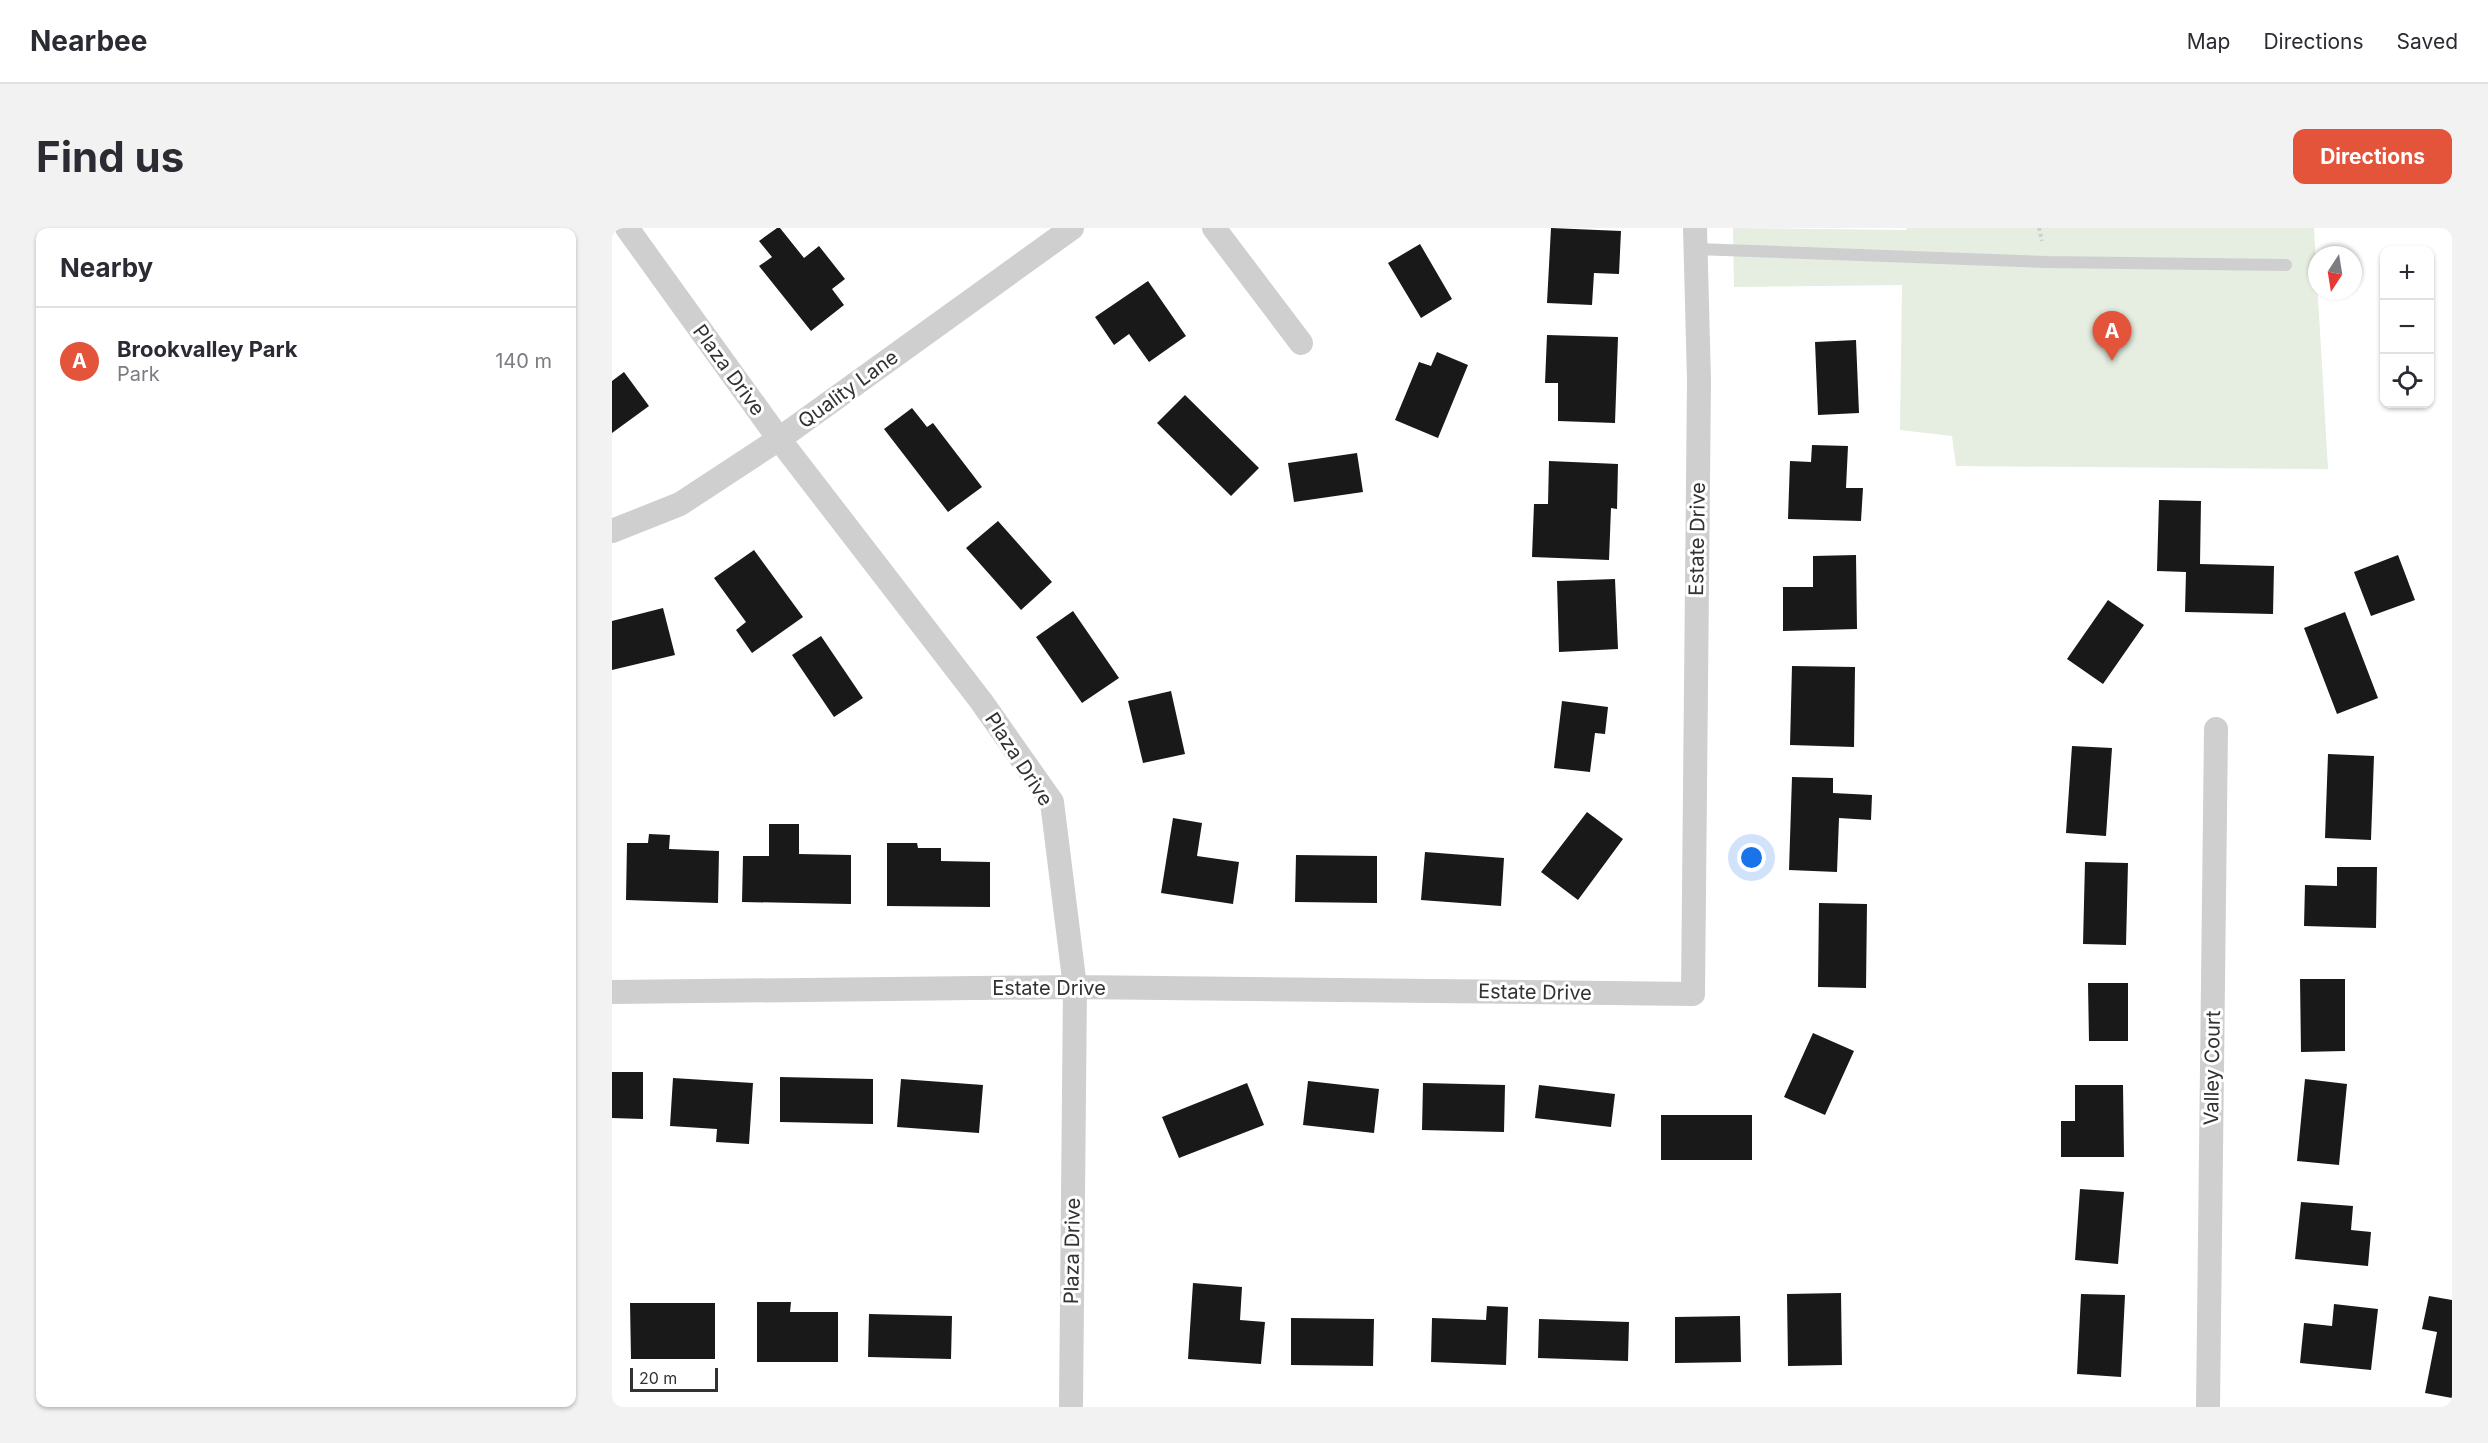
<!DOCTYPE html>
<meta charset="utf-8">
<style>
:root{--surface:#fff;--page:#f2f2f3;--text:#2b2b33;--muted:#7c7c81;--line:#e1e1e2;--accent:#e3543b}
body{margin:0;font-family:Inter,sans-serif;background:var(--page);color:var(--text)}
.controls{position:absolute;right:18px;top:18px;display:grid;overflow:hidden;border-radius:12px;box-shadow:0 2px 4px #0004}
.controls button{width:54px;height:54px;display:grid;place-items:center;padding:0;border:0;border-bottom:2px solid var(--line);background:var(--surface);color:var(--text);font:30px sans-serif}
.compass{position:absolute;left:1696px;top:18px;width:54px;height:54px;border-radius:50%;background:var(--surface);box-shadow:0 2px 4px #0004;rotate:192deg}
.scale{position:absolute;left:18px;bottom:15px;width:88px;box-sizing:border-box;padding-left:6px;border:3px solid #323232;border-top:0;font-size:16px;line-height:21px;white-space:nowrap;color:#323232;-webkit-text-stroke:4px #fff;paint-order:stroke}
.you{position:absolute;left:1140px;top:630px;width:21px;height:21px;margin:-15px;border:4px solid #fff;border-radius:50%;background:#1a73e8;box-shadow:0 0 0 9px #1a73e833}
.badge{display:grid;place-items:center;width:39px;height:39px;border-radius:50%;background:var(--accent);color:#fff;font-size:20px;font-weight:700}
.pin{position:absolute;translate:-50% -50px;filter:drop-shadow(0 2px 3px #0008)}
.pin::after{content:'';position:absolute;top:32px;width:21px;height:18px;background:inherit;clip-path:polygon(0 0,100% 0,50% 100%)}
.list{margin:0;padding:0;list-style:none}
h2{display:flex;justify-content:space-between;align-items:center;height:78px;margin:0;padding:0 24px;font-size:26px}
h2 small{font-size:20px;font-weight:400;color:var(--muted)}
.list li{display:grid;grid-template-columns:39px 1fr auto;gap:18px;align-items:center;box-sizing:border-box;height:108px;padding:0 24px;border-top:2px solid var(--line)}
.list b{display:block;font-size:22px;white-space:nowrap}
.list p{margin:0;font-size:20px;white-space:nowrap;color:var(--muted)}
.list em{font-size:20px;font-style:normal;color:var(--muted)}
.icon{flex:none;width:33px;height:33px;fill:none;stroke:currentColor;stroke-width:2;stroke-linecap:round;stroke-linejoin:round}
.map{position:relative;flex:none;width:1840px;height:1179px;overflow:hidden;border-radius:12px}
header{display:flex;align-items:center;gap:36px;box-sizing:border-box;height:84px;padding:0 30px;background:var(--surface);border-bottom:2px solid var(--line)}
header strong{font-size:28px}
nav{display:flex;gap:33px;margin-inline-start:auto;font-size:21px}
.intro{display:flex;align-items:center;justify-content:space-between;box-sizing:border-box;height:144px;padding:0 36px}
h1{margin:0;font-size:42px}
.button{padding:15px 27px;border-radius:12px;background:var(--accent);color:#fff;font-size:21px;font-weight:700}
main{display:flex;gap:36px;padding:0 36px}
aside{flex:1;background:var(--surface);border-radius:12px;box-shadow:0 2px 4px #0004}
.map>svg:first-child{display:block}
</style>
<header>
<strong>Nearbee</strong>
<nav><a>Map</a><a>Directions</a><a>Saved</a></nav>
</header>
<div class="intro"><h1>Find us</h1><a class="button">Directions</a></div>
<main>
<aside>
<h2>Nearby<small></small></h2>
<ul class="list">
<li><span class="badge">A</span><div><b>Brookvalley Park</b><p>Park</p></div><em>140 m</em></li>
</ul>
</aside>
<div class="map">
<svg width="1840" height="1179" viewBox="0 0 1840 1179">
<rect width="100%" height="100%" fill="#fff"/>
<path fill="#e5eee1" d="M 1121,0 L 1294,2 L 1295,0 L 1702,0 L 1716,241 L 1344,238 L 1340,208 L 1288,202 L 1290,57 L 1122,59 Z"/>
<path fill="#191919" d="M 165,0 L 168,0 L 192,30 L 207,18 L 233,51 L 220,61 L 232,77 L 199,103 L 147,38 L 160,29 L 147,13 Z
M 939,0 L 1009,3 L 1007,46 L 982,45 L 980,77 L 935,75 Z
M 808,16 L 840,71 L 809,90 L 776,35 Z
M 536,53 L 574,108 L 537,134 L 517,106 L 502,117 L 483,89 Z
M 935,107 L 1006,109 L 1003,195 L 946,193 L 946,155 L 933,155 Z
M 1244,112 L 1247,185 L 1206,187 L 1203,114 Z
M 825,124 L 856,137 L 826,210 L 783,192 L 807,134 L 819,138 Z
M 12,144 L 37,178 L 0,205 L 0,153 Z
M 573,167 L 647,240 L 619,268 L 545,195 Z
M 300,180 L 315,199 L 321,195 L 370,259 L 336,284 L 272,201 Z
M 1200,217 L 1236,218 L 1234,260 L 1251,260 L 1249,293 L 1176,291 L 1178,233 L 1199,234 Z
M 745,225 L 751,264 L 682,274 L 676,235 Z
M 937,233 L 1006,236 L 1005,281 L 999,280 L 997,332 L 920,329 L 922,276 L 936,276 Z
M 1547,272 L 1589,273 L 1588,336 L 1662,338 L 1661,386 L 1573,384 L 1574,344 L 1545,343 Z
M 386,293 L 440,354 L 409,382 L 354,320 Z
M 142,322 L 191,389 L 140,425 L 124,402 L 134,394 L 102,350 Z
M 1244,327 L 1245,401 L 1171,403 L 1171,359 L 1201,359 L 1201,328 Z
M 1786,327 L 1803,372 L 1759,388 L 1742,344 Z
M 1003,351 L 1006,421 L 947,424 L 945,353 Z
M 1496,372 L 1532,397 L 1491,456 L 1455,431 Z
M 51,380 L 63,427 L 0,442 L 0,393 Z
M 461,383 L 507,450 L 470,475 L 424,409 Z
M 1733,384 L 1766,470 L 1725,486 L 1692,400 Z
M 209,408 L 251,470 L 222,489 L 180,427 Z
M 1180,438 L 1243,439 L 1242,519 L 1178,517 Z
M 559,463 L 573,526 L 531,535 L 516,473 Z
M 950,473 L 996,479 L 993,506 L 983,505 L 978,544 L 942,540 Z
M 1460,518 L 1500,520 L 1494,608 L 1454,605 Z
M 1716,526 L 1762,528 L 1759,612 L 1713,610 Z
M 1180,549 L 1221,550 L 1221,565 L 1260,567 L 1259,592 L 1227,590 L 1225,644 L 1177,642 Z
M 975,584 L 1011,611 L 966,672 L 929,644 Z
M 561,590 L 590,595 L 585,628 L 627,634 L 621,676 L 549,665 Z
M 157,596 L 187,596 L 187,626 L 239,627 L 239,676 L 130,674 L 131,628 L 157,628 Z
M 37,606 L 58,607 L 57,621 L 107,623 L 106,675 L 14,672 L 15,615 L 36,615 Z
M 275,615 L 305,615 L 306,620 L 329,620 L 329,633 L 378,634 L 378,679 L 275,678 Z
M 813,624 L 892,630 L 889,678 L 809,672 Z
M 684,627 L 765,628 L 765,675 L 683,674 Z
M 1473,634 L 1516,635 L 1514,717 L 1471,716 Z
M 1725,639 L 1765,639 L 1764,700 L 1692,698 L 1693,657 L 1725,658 Z
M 1207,675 L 1255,676 L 1254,760 L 1206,759 Z
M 1688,751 L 1733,751 L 1733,823 L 1689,824 Z
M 1476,755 L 1516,755 L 1516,813 L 1477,813 Z
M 1201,805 L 1242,823 L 1213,887 L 1172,869 Z
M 0,844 L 31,844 L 31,891 L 0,890 Z
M 168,849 L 261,851 L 261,896 L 168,894 Z
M 61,850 L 141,855 L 137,916 L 104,914 L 105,901 L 58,898 Z
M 289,851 L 371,857 L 367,905 L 285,899 Z
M 1693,851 L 1735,856 L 1727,937 L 1685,933 Z
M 696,853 L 767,861 L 762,905 L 691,897 Z
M 635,855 L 652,897 L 567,930 L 550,889 Z
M 811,855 L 893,857 L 892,904 L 810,902 Z
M 927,857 L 1003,866 L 999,899 L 923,890 Z
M 1463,857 L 1511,857 L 1512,929 L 1449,929 L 1449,893 L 1463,893 Z
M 1049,887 L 1140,887 L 1140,932 L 1049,932 Z
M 1468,961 L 1512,964 L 1506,1036 L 1463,1032 Z
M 1689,974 L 1741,978 L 1739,1002 L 1759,1004 L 1756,1038 L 1683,1031 Z
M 581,1055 L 630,1059 L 628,1092 L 653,1094 L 649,1136 L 576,1131 Z
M 1229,1065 L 1230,1137 L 1176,1138 L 1175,1066 Z
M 1469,1066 L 1513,1067 L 1509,1149 L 1465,1146 Z
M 1817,1068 L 1840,1072 L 1840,1170 L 1813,1165 L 1825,1104 L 1810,1101 Z
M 145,1074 L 179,1074 L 178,1084 L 226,1084 L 226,1134 L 145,1134 Z
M 18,1075 L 103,1075 L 103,1131 L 19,1131 Z
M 1722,1076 L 1766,1081 L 1759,1142 L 1688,1135 L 1692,1095 L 1720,1098 Z
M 875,1078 L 896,1079 L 894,1137 L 819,1134 L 820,1090 L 874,1092 Z
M 257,1086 L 340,1088 L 339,1131 L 256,1129 Z
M 1128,1088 L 1129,1134 L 1063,1135 L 1063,1089 Z
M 679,1090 L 762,1091 L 761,1138 L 679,1137 Z
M 927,1091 L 1017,1094 L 1016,1133 L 926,1130 Z"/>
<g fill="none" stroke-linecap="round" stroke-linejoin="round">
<path stroke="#cfcfcf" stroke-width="4" stroke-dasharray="3 3" stroke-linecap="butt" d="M 1427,0 L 1430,13"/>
<path stroke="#cfcfcf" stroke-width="12" d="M 1084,21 L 1435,34 L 1674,37"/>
<path stroke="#cfcfcf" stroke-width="24" d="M 15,0 L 167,211 L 369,473 L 440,574 L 463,759 L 459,1179
M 602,0 L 689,115
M 0,303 L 68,276 L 167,211 L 460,0
M 0,764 L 463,759 L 1081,766 L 1087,152 L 1083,0
M 1596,1179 L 1604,501"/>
</g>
<g text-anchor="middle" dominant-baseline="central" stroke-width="6" stroke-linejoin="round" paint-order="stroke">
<g font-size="20" fill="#323232" stroke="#fff">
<text transform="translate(117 142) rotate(54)">Plaza Drive</text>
<text transform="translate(236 161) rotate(-36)">Quality Lane</text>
<text transform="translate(1085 311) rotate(-89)">Estate Drive</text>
<text transform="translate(407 531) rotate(57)">Plaza Drive</text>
<text x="437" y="760">Estate Drive</text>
<text transform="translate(923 764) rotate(1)">Estate Drive</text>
<text transform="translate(1600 840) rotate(-89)">Valley Court</text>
<text transform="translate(460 1023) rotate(-89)">Plaza Drive</text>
</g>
</g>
</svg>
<div class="controls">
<button>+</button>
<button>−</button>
<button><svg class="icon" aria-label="locate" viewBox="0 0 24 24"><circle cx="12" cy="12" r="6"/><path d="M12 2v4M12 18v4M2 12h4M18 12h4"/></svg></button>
</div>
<svg class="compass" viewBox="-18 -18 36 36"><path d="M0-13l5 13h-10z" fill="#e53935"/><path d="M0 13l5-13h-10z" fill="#7c7c81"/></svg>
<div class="scale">20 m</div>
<div class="you"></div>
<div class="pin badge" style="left:1500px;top:133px">A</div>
</div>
</main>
